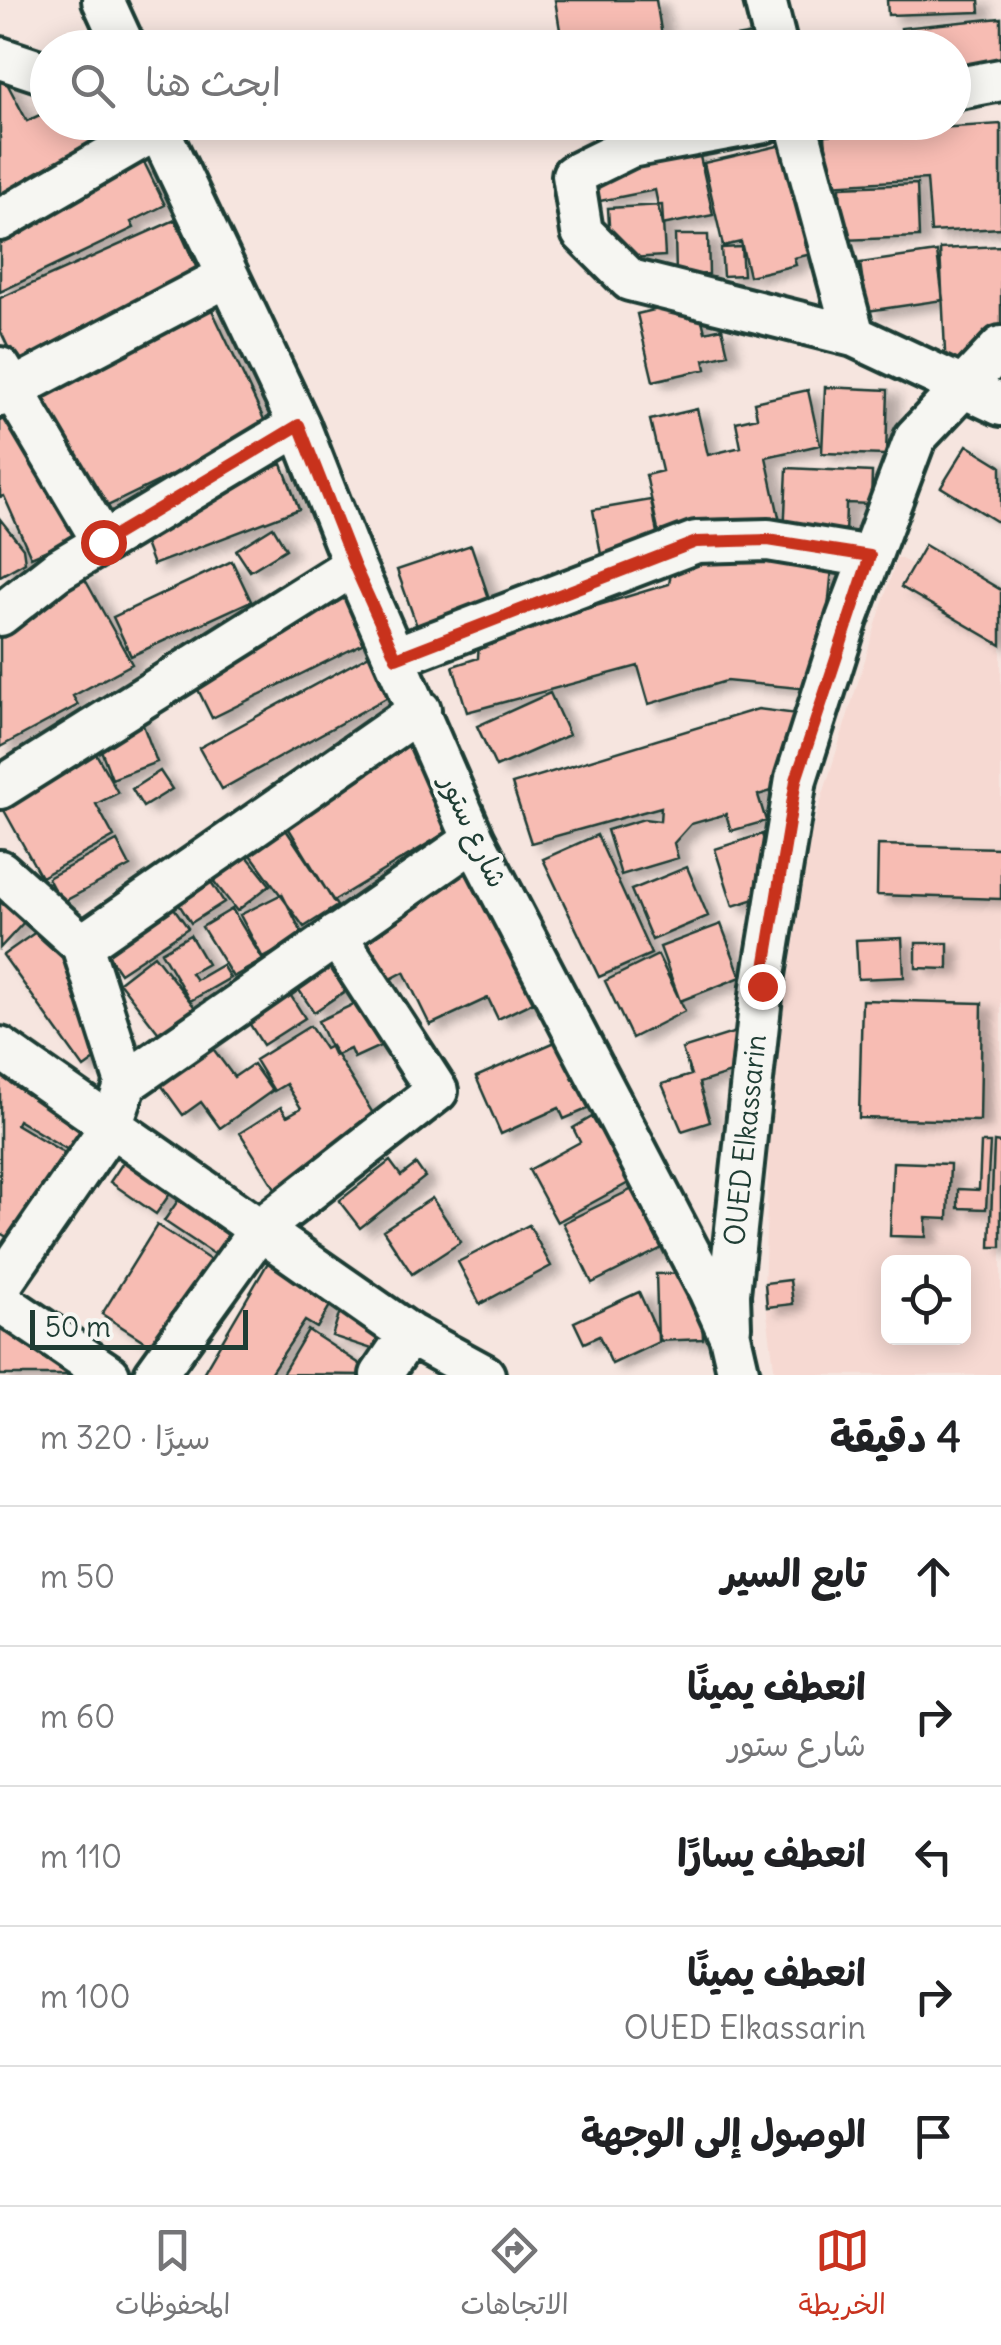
<!DOCTYPE html>
<html lang="ar">
<meta charset="utf-8">
<style>
:root{--surface:#fff;--page:#f6f6f6;--text:#202124;--muted:#757577;--line:#e0e0e0;--accent:#c8321e}
body{margin:0;font-family:Delius,"Playpen Sans Arabic",sans-serif;background:var(--page);color:var(--text);direction:rtl}
.controls{position:absolute;right:30px;bottom:30px;display:grid;overflow:hidden;border-radius:15px;box-shadow:0 5px 25px #0003}
.controls button{width:90px;height:90px;display:grid;place-items:center;padding:0;border:0;border-bottom:2px solid var(--line);background:var(--surface);color:var(--text);font:50px sans-serif}
.scale{position:absolute;left:30px;bottom:25px;width:218px;box-sizing:border-box;padding-left:10px;border:5px solid #1f3d34;border-top:0;font-size:28px;line-height:35px;white-space:nowrap;color:#1f3d34;-webkit-text-stroke:8px #f6f6f2;paint-order:stroke}
.stop{position:absolute;width:30px;height:30px;margin:-22px;border:8px solid #c8321e;border-radius:50%;background:#fff}
.stop.end{background:#c8321e;border-color:#fff;box-shadow:0 2px 10px #0008}
.list{margin:0;padding:0;list-style:none}
h2{display:flex;justify-content:space-between;align-items:center;height:130px;margin:0;padding:0 40px;font-size:42px}
h2 small{font-size:32px;font-weight:400;color:var(--muted)}
.list li{display:grid;grid-template-columns:65px 1fr auto;gap:30px;align-items:center;box-sizing:border-box;height:140px;padding:0 40px;border-top:2px solid var(--line)}
.list b{display:block;font-size:38px;white-space:nowrap}
.list p{margin:0;font-size:32px;white-space:nowrap;color:var(--muted)}
.list em{font-size:32px;font-style:normal;color:var(--muted)}
.icon{flex:none;width:55px;height:55px;fill:none;stroke:currentColor;stroke-width:2;stroke-linecap:round;stroke-linejoin:round}
.map{position:relative;flex:none;width:1001px;height:1375px;overflow:hidden;direction:ltr}
.search{position:absolute;background:var(--surface);box-shadow:0 5px 25px #0003;left:30px;right:30px;top:30px;height:110px;display:flex;align-items:center;gap:25px;box-sizing:border-box;padding:0 35px;border-radius:55px;color:var(--muted);font-size:38px}
.sheet{height:830px;background:var(--surface)}
nav{display:flex;justify-content:space-around;align-items:center;box-sizing:border-box;height:140px;border-top:2px solid var(--line);background:var(--surface);font-size:28px;color:var(--muted)}
nav a{display:grid;justify-items:center;gap:5px}
nav .on{color:var(--accent)}
.map>svg:first-child{display:block}
</style>
<div class="map">
<svg width="1001" height="1375" viewBox="0 0 1001 1375">
<defs>
<filter id="shadow"><feDropShadow dx="11" dy="6" stdDeviation="5" flood-color="#0004"/></filter>
</defs>
<rect width="100%" height="100%" fill="#f6e5df"/>
<filter id="ink" filterUnits="userSpaceOnUse"><feTurbulence type="fractalNoise" baseFrequency=".01" numOctaves="2"/><feDisplacementMap in="SourceGraphic" scale="20" xChannelSelector="R" yChannelSelector="G"/><feConvolveMatrix kernelMatrix="1 2 1 2 8 2 1 2 1" color-interpolation-filters="sRGB"/></filter>
<g filter="url(#ink)">
<path fill="#f6d9d2" fill-rule="evenodd" d="M 897,557 L 1001,607 L 1001,1375 L 775,1375 L 764,1290 L 771,1088 L 811,833 ZM 888,1262 L 964,1262 L 964,1338 L 888,1338 Z"/>
<path fill="#f7bcb3" stroke="#1f3d34" stroke-width="2.5" filter="url(#shadow)" d="M 555,0 L 656,0 L 664,48 L 563,48 Z
M 887,0 L 979,0 L 980,12 L 888,15 Z
M 1001,18 L 1001,88 L 954,93 L 954,48 L 903,48 L 901,28 Z
M 770,31 L 773,48 L 673,48 Z
M 0,70 L 27,121 L 48,111 L 48,122 L 124,122 L 129,131 L 0,195 Z
M 576,122 L 725,122 L 641,147 L 637,125 L 578,134 Z
M 1001,124 L 1001,228 L 931,232 L 927,179 L 828,185 L 825,135 Z
M 795,142 L 825,251 L 794,258 L 796,265 L 749,276 L 741,242 L 723,246 L 704,163 Z
M 699,152 L 713,215 L 662,225 L 655,190 L 600,201 L 594,173 Z
M 142,158 L 165,205 L 131,222 L 134,228 L 0,292 L 0,226 Z
M 917,184 L 919,237 L 842,240 L 840,187 Z
M 662,205 L 665,256 L 611,259 L 608,208 Z
M 175,220 L 203,282 L 17,366 L 0,330 L 0,298 Z
M 675,235 L 708,235 L 709,274 L 676,275 Z
M 1001,246 L 1001,369 L 946,372 L 940,249 Z
M 741,247 L 743,275 L 723,276 L 721,248 Z
M 937,252 L 943,300 L 867,311 L 860,263 Z
M 697,300 L 705,332 L 722,328 L 728,354 L 704,360 L 706,369 L 653,381 L 637,314 Z
M 211,308 L 268,428 L 99,510 L 40,391 Z
M 825,387 L 888,390 L 886,455 L 822,453 Z
M 808,390 L 820,445 L 766,457 L 781,526 L 661,544 L 646,475 L 662,471 L 650,420 L 697,409 L 708,455 L 741,447 L 736,422 L 757,417 L 754,402 Z
M 17,414 L 80,536 L 31,557 L 4,496 L 0,497 L 0,421 Z
M 967,445 L 1001,466 L 1001,524 L 941,487 Z
M 282,464 L 299,509 L 153,565 L 136,520 Z
M 787,468 L 872,472 L 871,504 L 846,503 L 845,539 L 784,537 Z
M 651,500 L 660,550 L 602,560 L 593,510 Z
M 0,519 L 23,548 L 25,562 L 0,576 Z
M 273,527 L 286,549 L 250,571 L 236,550 Z
M 471,545 L 492,607 L 419,632 L 397,570 Z
M 925,545 L 1001,590 L 1001,645 L 901,587 Z
M 720,558 L 832,568 L 820,690 L 726,681 L 649,704 L 638,666 L 467,712 L 453,666 L 478,658 L 479,641 L 669,584 L 671,573 Z
M 232,561 L 251,601 L 131,656 L 113,617 Z
M 82,574 L 132,664 L 73,696 L 78,705 L 0,747 L 0,619 Z
M 340,584 L 368,641 L 212,718 L 184,661 Z
M 373,653 L 395,693 L 222,789 L 199,748 Z
M 550,693 L 569,735 L 496,767 L 477,726 Z
M 758,709 L 797,714 L 788,786 L 758,795 L 766,821 L 731,831 L 726,814 L 691,824 L 674,843 L 678,858 L 621,875 L 607,830 L 644,819 L 660,821 L 661,807 L 531,843 L 512,784 Z
M 138,712 L 157,762 L 112,779 L 93,729 Z
M 402,719 L 465,821 L 333,901 L 272,801 Z
M 89,741 L 118,793 L 96,804 L 114,837 L 41,877 L 0,803 Z
M 160,771 L 172,789 L 143,807 L 132,789 Z
M 270,806 L 337,906 L 304,927 L 233,830 Z
M 227,831 L 270,885 L 237,911 L 195,857 Z
M 762,834 L 780,891 L 733,906 L 715,849 Z
M 597,835 L 651,954 L 599,977 L 543,859 Z
M 117,841 L 130,866 L 61,903 L 48,878 Z
M 878,845 L 1001,848 L 1001,899 L 877,895 Z
M 488,852 L 560,989 L 498,1019 L 488,998 L 430,1025 L 404,972 L 387,981 L 356,916 Z
M 195,857 L 224,902 L 191,923 L 162,878 Z
M 687,867 L 708,916 L 652,940 L 631,890 Z
M 0,879 L 35,910 L 0,948 Z
M 155,881 L 188,928 L 120,973 L 88,926 Z
M 282,894 L 304,937 L 263,958 L 240,915 Z
M 232,909 L 263,960 L 233,977 L 202,927 Z
M 721,924 L 741,977 L 680,1001 L 660,947 Z
M 43,927 L 124,1039 L 84,1068 L 3,955 Z
M 190,935 L 207,964 L 191,973 L 196,980 L 222,965 L 230,978 L 190,1001 L 161,952 Z
M 902,938 L 904,977 L 858,979 L 856,940 Z
M 342,942 L 366,977 L 314,1012 L 290,977 Z
M 916,943 L 948,943 L 948,969 L 916,968 Z
M 154,955 L 196,1009 L 161,1036 L 119,982 Z
M 658,955 L 685,1011 L 632,1038 L 605,981 Z
M 279,977 L 305,1018 L 263,1045 L 237,1004 Z
M 379,992 L 400,1037 L 354,1058 L 350,1049 L 334,1056 L 318,1021 Z
M 862,1000 L 982,1003 L 980,1121 L 859,1118 Z
M 310,1026 L 325,1049 L 331,1046 L 384,1131 L 280,1196 L 240,1133 L 281,1107 L 287,1116 L 301,1108 L 286,1084 L 274,1091 L 255,1060 Z
M 197,1027 L 234,1077 L 253,1064 L 272,1091 L 220,1128 L 201,1102 L 183,1115 L 146,1064 Z
M 580,1031 L 608,1100 L 564,1119 L 559,1108 L 501,1134 L 476,1077 Z
M 739,1031 L 750,1067 L 699,1083 L 710,1122 L 682,1131 L 662,1084 L 691,1075 L 682,1049 Z
M 0,1043 L 110,1108 L 80,1157 L 18,1120 L 16,1124 L 73,1158 L 21,1245 L 0,1233 Z
M 592,1117 L 599,1129 L 617,1120 L 643,1175 L 557,1222 L 529,1170 L 580,1142 L 573,1128 Z
M 140,1137 L 187,1169 L 156,1214 L 110,1182 Z
M 994,1142 L 1001,1143 L 1001,1247 L 990,1247 Z
M 981,1143 L 990,1143 L 986,1209 L 958,1208 L 958,1189 L 979,1190 Z
M 390,1161 L 401,1176 L 416,1164 L 425,1177 L 360,1228 L 339,1201 Z
M 893,1162 L 950,1164 L 948,1219 L 926,1218 L 926,1237 L 890,1236 Z
M 194,1177 L 254,1218 L 224,1261 L 164,1221 Z
M 647,1182 L 676,1241 L 592,1283 L 563,1223 Z
M 432,1198 L 461,1242 L 412,1274 L 383,1230 Z
M 157,1225 L 224,1269 L 167,1356 L 102,1314 Z
M 529,1225 L 551,1266 L 480,1304 L 458,1262 Z
M 280,1242 L 345,1280 L 317,1328 L 305,1321 L 269,1375 L 202,1375 Z
M 700,1273 L 703,1339 L 658,1341 L 656,1274 Z
M 790,1280 L 793,1304 L 767,1307 L 765,1283 Z
M 639,1292 L 661,1341 L 612,1364 L 599,1336 L 584,1343 L 574,1322 Z
M 17,1300 L 136,1375 L 0,1375 L 0,1328 Z
M 341,1308 L 402,1316 L 390,1355 L 332,1336 Z
M 308,1330 L 369,1370 L 366,1375 L 282,1374 Z"/>
<g fill="none" stroke-linecap="round" stroke-linejoin="round">
<defs>
<path id="minor" d="M 103,0 L 125,48
M 765,0 L 777,48
M 0,58 L 48,74
M 954,89 L 1001,80
M 155,122 L 299,425 L 354,565 L 474,840 L 709,1290 L 730,1336 L 739,1375
M 764,122 L 630,147 L 573,175 L 582,232 L 630,280 L 854,336
M 796,122 L 854,336 L 1001,405
M 0,220 L 157,129
M 0,368 L 103,542
M 0,396 L 228,276
M 0,615 L 56,571 L 299,425
M 396,657 L 696,542 L 768,540 L 870,557
M 0,788 L 354,565
M 0,871 L 82,945 L 126,1083 L 112,1124 L 0,1286
M 82,945 L 420,710
M 0,1048 L 409,1334 L 484,1375
M 126,1083 L 474,840
M 0,1301 L 109,1375
M 730,1327 L 729,1294 L 762,987 L 796,779 L 847,619 L 915,438 L 1001,347
M 155,1375 L 260,1229 L 437,1091 L 336,935
M 381,1375 L 409,1334"/>
</defs>
<use href="#minor" stroke="#1f3d34" stroke-width="48"/>
<use href="#minor" stroke="#f6f6f2" stroke-width="40"/>
</g>
</g>
<g fill="none" stroke-linecap="round" stroke-linejoin="round" filter="url(#ink)">
<path stroke="#c8321e" stroke-width="12" d="M 103,542 L 299,425 L 354,565 L 396,658 L 696,542 L 768,540 L 870,556 L 796,780 L 762,986"/>
</g>
<g text-anchor="middle" dominant-baseline="central" stroke-width="8" stroke-linejoin="round" paint-order="stroke">
<g font-size="28" fill="#1f3d34" stroke="#f6f6f2">
<text transform="translate(474 831) rotate(65)">شارع ستور</text>
<text transform="translate(745 1140) rotate(-84)">OUED Elkassarin</text>
</g>
</g>
</svg>
<div class="controls">
<button><svg class="icon" aria-label="locate" viewBox="0 0 24 24"><circle cx="12" cy="12" r="6"/><path d="M12 2v4M12 18v4M2 12h4M18 12h4"/></svg></button>
</div>
<div class="scale">50 m</div>
<div class="stop" style="left:103px;top:542px"></div>
<div class="stop end" style="left:762px;top:986px"></div>
<div class="search"><svg class="icon" aria-label="search" viewBox="0 0 24 24"><circle cx="10" cy="10" r="6"/><path d="M15 15l6 6"/></svg>ابحث هنا</div>
</div>
<section class="sheet">
<h2>4 دقيقة<small>سيرًا · 320 m</small></h2>
<ul class="list">
<li><svg class="icon" aria-label="ahead" viewBox="0 0 24 24"><path d="M12 20V5M6 11l6-6 6 6"/></svg><div><b>تابع السير</b></div><em>50 m</em></li>
<li><svg class="icon" aria-label="right" viewBox="0 0 24 24"><path d="M7 20v-9h11M14 6l5 5-5 5"/></svg><div><b>انعطف يمينًا</b><p>شارع ستور</p></div><em>60 m</em></li>
<li><svg class="icon" aria-label="left" viewBox="0 0 24 24"><path d="M17 20v-9H6M10 6l-5 5 5 5"/></svg><div><b>انعطف يسارًا</b></div><em>110 m</em></li>
<li><svg class="icon" aria-label="right" viewBox="0 0 24 24"><path d="M7 20v-9h11M14 6l5 5-5 5"/></svg><div><b>انعطف يمينًا</b><p>OUED Elkassarin</p></div><em>100 m</em></li>
<li><svg class="icon" aria-label="arrive" viewBox="0 0 24 24"><path d="M6 21V4h12l-3 4 3 4H6"/></svg><div><b>الوصول إلى الوجهة</b></div></li>
</ul>
</section>
<nav>
<a class="on"><svg class="icon" aria-label="map" viewBox="0 0 24 24"><path d="M3 6l6-2 6 2 6-2v14l-6 2-6-2-6 2zM9 4v14M15 6v14"/></svg>الخريطة</a>
<a><svg class="icon" aria-label="directions" viewBox="0 0 24 24"><path d="M12 3l9 9-9 9-9-9zM9 14v-3h6M13 9l2 2-2 2"/></svg>الاتجاهات</a>
<a><svg class="icon" aria-label="saved" viewBox="0 0 24 24"><path d="M7 4h10v16l-5-4-5 4z"/></svg>المحفوظات</a>
</nav>
